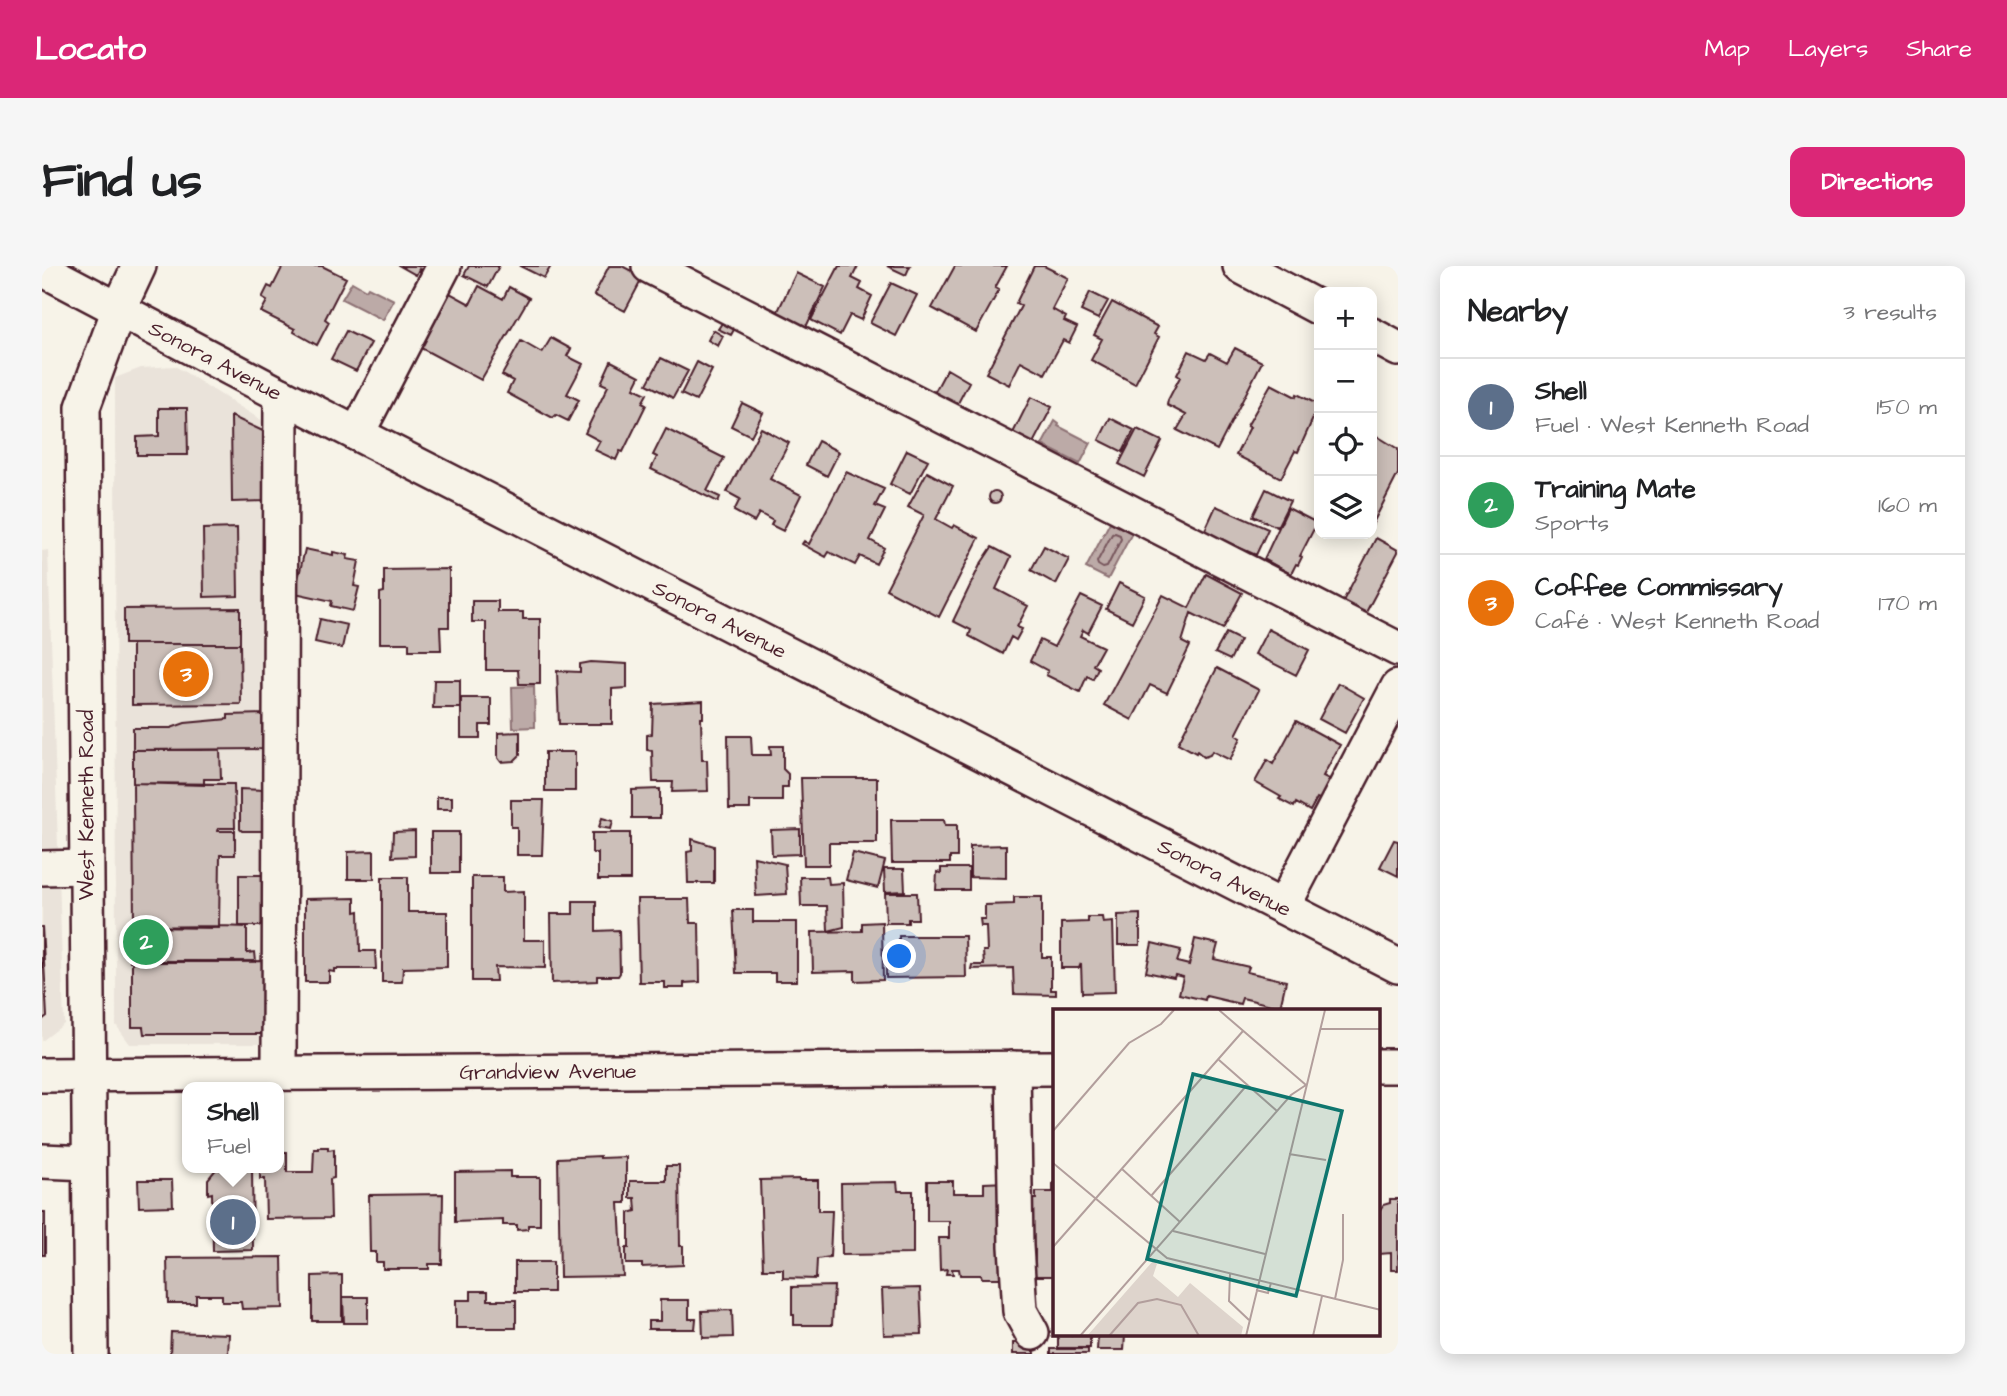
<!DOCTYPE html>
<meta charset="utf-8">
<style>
:root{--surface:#fff;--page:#f6f6f6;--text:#202124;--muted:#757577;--line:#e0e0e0;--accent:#db2777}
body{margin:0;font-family:"Architects Daughter",sans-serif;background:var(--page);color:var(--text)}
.controls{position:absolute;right:21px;top:21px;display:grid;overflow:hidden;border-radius:14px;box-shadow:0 4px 18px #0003}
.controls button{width:63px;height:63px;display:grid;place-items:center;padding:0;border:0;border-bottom:2px solid var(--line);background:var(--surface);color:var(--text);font:35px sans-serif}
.you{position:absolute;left:858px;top:691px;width:24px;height:24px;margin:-18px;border:5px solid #fff;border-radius:50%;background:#1a73e8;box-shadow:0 0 0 10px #1a73e833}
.badge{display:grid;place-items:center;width:46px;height:46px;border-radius:50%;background:var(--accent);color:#fff;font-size:23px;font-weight:700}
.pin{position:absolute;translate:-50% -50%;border:4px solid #fff;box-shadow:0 2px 7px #0006}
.popup{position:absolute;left:140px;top:816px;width:102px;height:91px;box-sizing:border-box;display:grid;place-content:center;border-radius:14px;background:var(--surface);filter:drop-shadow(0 2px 5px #0005);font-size:23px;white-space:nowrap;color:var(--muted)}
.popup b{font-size:26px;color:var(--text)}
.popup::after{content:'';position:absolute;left:50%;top:100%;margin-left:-14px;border:14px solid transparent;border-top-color:var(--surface)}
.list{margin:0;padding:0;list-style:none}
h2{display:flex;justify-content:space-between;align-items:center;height:91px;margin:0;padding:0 28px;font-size:30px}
h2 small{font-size:23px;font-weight:400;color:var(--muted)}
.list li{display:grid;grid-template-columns:46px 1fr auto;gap:21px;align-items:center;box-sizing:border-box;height:98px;padding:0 28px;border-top:2px solid var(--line)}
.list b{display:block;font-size:26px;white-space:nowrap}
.list p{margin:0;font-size:23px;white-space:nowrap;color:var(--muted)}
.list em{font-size:23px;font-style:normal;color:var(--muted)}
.icon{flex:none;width:38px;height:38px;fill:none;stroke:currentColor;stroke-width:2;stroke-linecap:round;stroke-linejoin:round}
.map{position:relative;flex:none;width:1356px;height:1088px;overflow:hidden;border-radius:14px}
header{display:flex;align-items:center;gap:42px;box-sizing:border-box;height:98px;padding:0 35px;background:var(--accent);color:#fff}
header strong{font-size:33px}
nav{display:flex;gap:38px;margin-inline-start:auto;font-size:24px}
.intro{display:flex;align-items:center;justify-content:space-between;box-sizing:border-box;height:168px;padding:0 42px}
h1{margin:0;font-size:49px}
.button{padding:18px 32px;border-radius:14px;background:var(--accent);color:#fff;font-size:24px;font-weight:700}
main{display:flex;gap:42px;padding:0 42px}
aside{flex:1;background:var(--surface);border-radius:14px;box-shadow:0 4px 18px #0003}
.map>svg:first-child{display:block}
</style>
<header>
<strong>Locato</strong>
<nav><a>Map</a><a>Layers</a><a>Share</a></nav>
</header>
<div class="intro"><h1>Find us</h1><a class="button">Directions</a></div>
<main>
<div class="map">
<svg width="1356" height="1088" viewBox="0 0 1356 1088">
<rect width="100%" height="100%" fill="#f7f3e8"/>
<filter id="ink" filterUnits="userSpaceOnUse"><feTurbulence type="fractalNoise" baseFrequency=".0143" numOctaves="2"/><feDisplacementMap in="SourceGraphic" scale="14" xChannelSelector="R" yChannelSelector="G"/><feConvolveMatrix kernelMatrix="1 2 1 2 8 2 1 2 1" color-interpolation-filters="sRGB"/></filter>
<g filter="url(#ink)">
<path fill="#eae3da" d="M 133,100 L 232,162 L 229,778 L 88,778 L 74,759 L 73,112 L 99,102 Z
M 6,284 L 22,758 L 0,775 L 0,285 Z"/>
<path fill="#bcaaa7" stroke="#8e7275" stroke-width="2" d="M 310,16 L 324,24 L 326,21 L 352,34 L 341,54 L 300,33 Z
M 1013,155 L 1017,158 L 1016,160 L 1049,177 L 1038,198 L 1000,179 Z
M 1068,256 L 1090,267 L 1066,313 L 1044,302 Z
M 492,420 L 493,461 L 471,462 L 470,421 Z"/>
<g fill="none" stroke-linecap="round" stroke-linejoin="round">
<path stroke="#78575d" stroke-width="2" d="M 1073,267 L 1078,269 L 1079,273 L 1065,301 L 1061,302 L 1056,299 L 1055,296 L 1070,268 Z"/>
</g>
<path fill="#ccbfb9" stroke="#4a1f2b" stroke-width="2" d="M 236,0 L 280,0 L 304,12 L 283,53 L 287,56 L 275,79 L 252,66 L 253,63 L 219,46 L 225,35 L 220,32 L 226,20 L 230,22 L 240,2 Z
M 358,0 L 384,0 L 380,8 L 377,3 L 374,9 Z
M 427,0 L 457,0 L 446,21 L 422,9 Z
M 478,0 L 509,0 L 502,12 Z
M 567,0 L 580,0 L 601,11 L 583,45 L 552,29 Z
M 797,0 L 816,0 L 810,12 L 820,17 L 817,23 L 830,30 L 819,54 L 808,49 L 798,69 L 769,54 Z
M 845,0 L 868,0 L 864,9 Z
M 913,0 L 965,0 L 953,22 L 957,24 L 934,66 L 890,42 Z
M 992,0 L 1002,0 L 1026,12 L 1010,43 L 1024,51 L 1022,55 L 1035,61 L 1027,77 L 1021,74 L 1003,108 L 979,95 L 967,119 L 944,107 L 979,40 L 974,37 Z
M 754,7 L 783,21 L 764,61 L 735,47 Z
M 849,17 L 875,29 L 854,70 L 828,57 Z
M 437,20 L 461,33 L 467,21 L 487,32 L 439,114 L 379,82 L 408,27 L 428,38 Z
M 1048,26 L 1066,35 L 1056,53 L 1039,45 Z
M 1070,36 L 1116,61 L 1112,68 L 1117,71 L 1093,118 L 1049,94 L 1060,73 L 1052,69 Z
M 682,54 L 694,60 L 689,69 L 676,63 Z
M 671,64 L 681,70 L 676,80 L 666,74 Z
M 304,65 L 329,77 L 314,105 L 289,93 Z
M 509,72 L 529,83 L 525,90 L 541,98 L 525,128 L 537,134 L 526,155 L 514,149 L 511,152 L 465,127 L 471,115 L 460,109 L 479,75 L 500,87 Z
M 1193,82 L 1220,96 L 1175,184 L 1135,164 L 1144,149 L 1125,139 L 1126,134 L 1138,111 L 1135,109 L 1147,85 L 1164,93 L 1168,87 L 1185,96 Z
M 619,92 L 646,105 L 631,132 L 605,118 Z
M 569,95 L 598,110 L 592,122 L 605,128 L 600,137 L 604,139 L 581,186 L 578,185 L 574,194 L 553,184 L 558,175 L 543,167 L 566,120 L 559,117 Z
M 655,96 L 670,104 L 654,135 L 639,128 Z
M 905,103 L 927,116 L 914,141 L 891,129 Z
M 1229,118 L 1254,131 L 1255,128 L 1277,139 L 1256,186 L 1253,185 L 1239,212 L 1194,189 L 1208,161 L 1205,160 Z
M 989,131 L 1010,141 L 988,183 L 968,173 Z
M 700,137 L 721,147 L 709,170 L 689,160 Z
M 117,142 L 145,142 L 146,189 L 95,189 L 95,171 L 117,170 Z
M 189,150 L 225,167 L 226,235 L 190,236 Z
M 1068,152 L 1092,164 L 1081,186 L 1057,174 Z
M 719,162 L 747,177 L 728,213 L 759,229 L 741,265 L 729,259 L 731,255 L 717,247 L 712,256 L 692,245 L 698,233 L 685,226 Z
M 624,163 L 682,192 L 665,225 L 678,231 L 676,236 L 609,203 L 615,191 L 611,189 Z
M 1095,163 L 1120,175 L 1102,211 L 1077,198 Z
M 1330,167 L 1356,183 L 1356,208 L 1330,259 Z
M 776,175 L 797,186 L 785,210 L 764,199 Z
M 865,184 L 886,194 L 868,228 L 848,218 Z
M 804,206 L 842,223 L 833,240 L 843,244 L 828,274 L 842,282 L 834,298 L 818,290 L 813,299 L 787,286 L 784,291 L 760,278 L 762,275 L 767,278 Z
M 885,206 L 911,220 L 894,253 L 910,262 L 912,259 L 937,272 L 897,351 L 844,323 L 882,249 L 866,241 Z
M 1224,223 L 1248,235 L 1235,261 L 1211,250 Z
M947 231a6 6 0 1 1 12 0a6 6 0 1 1-12 0Z
M 1174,240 L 1226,263 L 1214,289 L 1162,266 Z
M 1246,242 L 1275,257 L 1258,290 L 1260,291 L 1256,299 L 1254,298 L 1249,308 L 1222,293 Z
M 195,262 L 196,330 L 162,331 L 161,263 Z
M 1334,272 L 1356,284 L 1356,286 L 1322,350 L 1300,337 Z
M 1002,280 L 1027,293 L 1014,318 L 989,304 Z
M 950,281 L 969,291 L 954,323 L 986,340 L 975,361 L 980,363 L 974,374 L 969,371 L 961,388 L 927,370 L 929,364 L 911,355 L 938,299 Z
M 263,283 L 291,289 L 291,286 L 306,289 L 305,293 L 317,295 L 312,320 L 317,321 L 311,345 L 289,340 L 290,335 L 253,327 Z
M 407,303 L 407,361 L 398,361 L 399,384 L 367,384 L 367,377 L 338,377 L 338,327 L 342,326 L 342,304 Z
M 1164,308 L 1200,327 L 1181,363 L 1149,347 L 1140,376 L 1148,380 L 1125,427 L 1108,419 L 1090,454 L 1062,439 L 1121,329 L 1147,342 Z
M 1077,317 L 1103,330 L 1090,356 L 1064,343 Z
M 1039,330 L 1060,340 L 1046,367 L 1041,364 L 1038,370 L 1061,381 L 1051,399 L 1056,402 L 1051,413 L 1045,410 L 1038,426 L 1004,409 L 1006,405 L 988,395 L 998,374 L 1012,381 Z
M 430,335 L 456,335 L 456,346 L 481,346 L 481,353 L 498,353 L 498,418 L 477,418 L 476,404 L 444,404 L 444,356 L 430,356 Z
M 198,342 L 198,378 L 82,378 L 82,343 Z
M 278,353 L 305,359 L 300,382 L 273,376 Z
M 1226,363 L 1267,384 L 1254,409 L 1213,388 Z
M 1184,367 L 1198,374 L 1188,394 L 1173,387 Z
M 90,378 L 198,378 L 199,438 L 90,439 Z
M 549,396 L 585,398 L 585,422 L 570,423 L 570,458 L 517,458 L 515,405 L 538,406 L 538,398 Z
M 1175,402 L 1217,424 L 1194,469 L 1199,472 L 1188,494 L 1170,485 L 1168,489 L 1162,491 L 1155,485 L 1154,487 L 1136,477 Z
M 392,414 L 418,414 L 418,442 L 391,442 Z
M 1296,417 L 1322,432 L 1303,467 L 1277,453 Z
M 419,432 L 449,432 L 449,459 L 438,459 L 438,472 L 419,472 Z
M 661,435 L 661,452 L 659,452 L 660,494 L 665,494 L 666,525 L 630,526 L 631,516 L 611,516 L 610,485 L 605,484 L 605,469 L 610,468 L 611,438 Z
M 226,448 L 226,483 L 91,484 L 91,462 L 129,462 L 143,457 L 186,453 L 186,449 Z
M 1254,455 L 1298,479 L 1281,510 L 1289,514 L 1279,534 L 1275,532 L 1268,545 L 1254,537 L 1252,541 L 1237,533 L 1239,531 L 1213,516 L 1225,494 L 1231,498 Z
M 478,466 L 478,489 L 472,495 L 459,496 L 456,492 L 456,467 Z
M 686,470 L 709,470 L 710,489 L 729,489 L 728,480 L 741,480 L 741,503 L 746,508 L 746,521 L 740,521 L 740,535 L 708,535 L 708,543 L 687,543 Z
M 91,484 L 178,484 L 179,513 L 162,513 L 162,519 L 91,517 Z
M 503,486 L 533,486 L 533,525 L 503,525 Z
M 759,512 L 835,512 L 835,577 L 787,577 L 787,599 L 762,599 Z
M 91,517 L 192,518 L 193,562 L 177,562 L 176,565 L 193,565 L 193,589 L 178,589 L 177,662 L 92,661 Z
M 198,523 L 223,524 L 224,565 L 200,565 L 198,563 Z
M 618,523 L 618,552 L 590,552 L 590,524 Z
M 395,531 L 410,531 L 410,543 L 395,543 Z
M 469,534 L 502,534 L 500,589 L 475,589 L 475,561 L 469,561 Z
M 560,552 L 571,555 L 569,563 L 557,561 Z
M 849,554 L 902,554 L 903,559 L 915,559 L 915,591 L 908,591 L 908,597 L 850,597 Z
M 758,563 L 758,588 L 730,589 L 729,564 Z
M 373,565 L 373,590 L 350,591 L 351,566 Z
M 389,566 L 417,566 L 417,607 L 389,607 Z
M 550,567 L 588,567 L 588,614 L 556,614 L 556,587 L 550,587 Z
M 650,573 L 672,580 L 672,617 L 646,617 L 645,586 L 650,585 Z
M 1352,574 L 1356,575 L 1356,610 L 1338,601 Z
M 964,579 L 964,612 L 928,611 L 928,580 Z
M 332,585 L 332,613 L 306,613 L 306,586 Z
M 811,587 L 843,595 L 836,622 L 804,614 Z
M 712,591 L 743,598 L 745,628 L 714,630 Z
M 899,602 L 927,602 L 927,624 L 894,624 L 895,606 L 899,607 Z
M 842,603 L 862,603 L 863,625 L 843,626 Z
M 197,609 L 222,609 L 222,660 L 197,660 Z
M 340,611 L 366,611 L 366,646 L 405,646 L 405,701 L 361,702 L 360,716 L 340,716 Z
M 430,611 L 461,611 L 461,626 L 482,625 L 482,674 L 503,674 L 503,702 L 453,701 L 454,715 L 430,715 Z
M 758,611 L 786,611 L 787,618 L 801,617 L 802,661 L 786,665 L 785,640 L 759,640 Z
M 843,627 L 875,627 L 876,653 L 866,653 L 866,657 L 844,657 Z
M 972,631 L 1000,631 L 1000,691 L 1009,691 L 1009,724 L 1014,724 L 1014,729 L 972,728 L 971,702 L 929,703 L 930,699 L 942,699 L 941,685 L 945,685 L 944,660 L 939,660 L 938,653 L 943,653 L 943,639 L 972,638 Z
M 313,632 L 313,646 L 317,645 L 318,685 L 333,685 L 334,703 L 292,703 L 292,706 L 287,705 L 287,716 L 263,716 L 263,633 Z
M 595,633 L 647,633 L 648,657 L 657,657 L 658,716 L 642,717 L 642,722 L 623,722 L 623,716 L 597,716 Z
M 531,635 L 554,635 L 554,665 L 577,664 L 578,707 L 576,710 L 555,710 L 555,715 L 510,717 L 509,648 L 531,648 Z
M 691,644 L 711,644 L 711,656 L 755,656 L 755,715 L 733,715 L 733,707 L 694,707 Z
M 1098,648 L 1098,679 L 1076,679 L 1076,649 Z
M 1046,651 L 1060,651 L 1061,657 L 1071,656 L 1073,726 L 1040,727 L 1039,697 L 1037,702 L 1019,702 L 1019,657 L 1046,656 Z
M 840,656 L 841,714 L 813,715 L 813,705 L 771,706 L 770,666 L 820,665 L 820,657 Z
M 0,660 L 5,750 L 0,754 Z
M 178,660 L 205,661 L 205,687 L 213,686 L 214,696 L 88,695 L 88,661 Z
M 857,670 L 923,670 L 924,711 L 844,712 L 844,695 L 857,695 Z
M 1153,673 L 1176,678 L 1172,693 L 1207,701 L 1205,706 L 1244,715 L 1238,741 L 1200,732 L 1198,738 L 1164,730 L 1163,734 L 1137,728 L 1141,711 L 1133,709 L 1132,712 L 1104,706 L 1110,677 L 1139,684 L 1135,696 L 1147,699 Z
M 224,695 L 222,768 L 102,768 L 101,761 L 90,761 L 90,696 Z
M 276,881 L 286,881 L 286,884 L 292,883 L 292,912 L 288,913 L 289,952 L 224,953 L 223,913 L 218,913 L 218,902 L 236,902 L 236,886 L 245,886 L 245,906 L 271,906 L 272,883 L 276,883 Z
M 558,890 L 558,892 L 584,891 L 584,937 L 577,937 L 581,1010 L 518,1011 L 516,892 Z
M 624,900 L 637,900 L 638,980 L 641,980 L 641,999 L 600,1001 L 600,998 L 584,998 L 584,982 L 587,982 L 587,947 L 594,945 L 593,932 L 588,932 L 588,915 L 624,915 Z
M 175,902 L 210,902 L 211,984 L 171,985 L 170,927 L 166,928 L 166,913 Z
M 468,905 L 468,911 L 498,911 L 498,959 L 486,959 L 486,963 L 475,964 L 475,959 L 461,959 L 461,954 L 413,956 L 413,906 Z
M 757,913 L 757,914 L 776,914 L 776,945 L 790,945 L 788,991 L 775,993 L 774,1013 L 741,1012 L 741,1003 L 721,1003 L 718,914 Z
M 96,914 L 130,914 L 131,940 L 97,941 Z
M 885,915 L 911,915 L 911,927 L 942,927 L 942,917 L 965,916 L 961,1012 L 940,1012 L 939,1009 L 918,1009 L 917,1003 L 910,1003 L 911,1008 L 904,1008 L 905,1003 L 898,1004 L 897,972 L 907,972 L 907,955 L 885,955 Z
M 855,916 L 856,925 L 871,925 L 871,988 L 800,989 L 799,917 Z
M 1011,917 L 1013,917 L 1013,1010 L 993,1010 L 993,984 L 984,984 L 983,933 L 994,933 L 994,926 L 1011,926 Z
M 401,928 L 400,998 L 387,998 L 387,1003 L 341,1003 L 341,996 L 334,996 L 334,986 L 328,986 L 327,929 Z
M 1348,933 L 1356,933 L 1356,1004 L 1349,1004 L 1349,987 L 1337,988 L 1337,945 L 1341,939 L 1348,937 Z
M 0,946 L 3,946 L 3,989 L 0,989 Z
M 240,991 L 241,1042 L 200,1043 L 199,1036 L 180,1036 L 180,1029 L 154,1029 L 154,1037 L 126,1037 L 125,992 Z
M 473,996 L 511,996 L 511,1026 L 473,1026 Z
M 300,1009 L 300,1055 L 270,1055 L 270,1010 Z
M 792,1020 L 790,1059 L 752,1059 L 752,1049 L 750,1049 L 750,1021 Z
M 878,1022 L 880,1068 L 842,1069 L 840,1023 Z
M 429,1025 L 446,1025 L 446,1034 L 474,1034 L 474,1062 L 414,1062 L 414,1034 L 429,1034 Z
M 301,1031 L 326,1031 L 326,1057 L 302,1057 Z
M 618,1034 L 647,1034 L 647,1053 L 654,1053 L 653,1063 L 606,1063 L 606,1055 L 618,1055 Z
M 690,1044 L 691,1071 L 661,1072 L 660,1045 Z
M 129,1066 L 187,1068 L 186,1088 L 128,1088 Z
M 1016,1069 L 1048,1069 L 1048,1082 L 1016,1082 Z
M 1056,1069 L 1083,1069 L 1082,1084 L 1055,1084 Z
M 992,1076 L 993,1088 L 971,1088 L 971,1077 Z
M 1009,1083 L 1046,1083 L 1046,1088 L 1009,1088 Z"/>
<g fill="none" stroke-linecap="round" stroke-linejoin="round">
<defs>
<g id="minor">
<path d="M 607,0 L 1356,383"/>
<path d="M 1198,0 L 1277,42"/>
<path id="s1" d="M 0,3 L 239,129 L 1356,700"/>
<path d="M 1330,69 L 1356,83"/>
<path d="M 315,168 L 402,0"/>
<path d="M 0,602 L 44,601"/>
<path d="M 1241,641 L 1356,421"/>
<path d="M 1337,800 L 1356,800"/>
<path d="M 971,802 L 974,980 L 978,1045 L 990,1067"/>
<path d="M 237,807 L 239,129"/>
<path id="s2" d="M 0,809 L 1013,802"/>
<path d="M 0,895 L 47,897"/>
<path d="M 49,1088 L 41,141 L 77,43 L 97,0"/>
</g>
</defs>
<use href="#minor" stroke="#4a1f2b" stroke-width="38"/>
<use href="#minor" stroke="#f7f3e8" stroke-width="33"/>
</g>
</g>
<g text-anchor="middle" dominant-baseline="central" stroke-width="7" stroke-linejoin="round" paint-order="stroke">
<g font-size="21" fill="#4a1f2b" stroke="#f7f3e8">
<text stroke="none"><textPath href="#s1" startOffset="196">Sonora Avenue</textPath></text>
<text stroke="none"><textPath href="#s1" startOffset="763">Sonora Avenue</textPath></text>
<text transform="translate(44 539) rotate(-90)">West Kenneth Road</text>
<text stroke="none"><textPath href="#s1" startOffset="1330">Sonora Avenue</textPath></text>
<text stroke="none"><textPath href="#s2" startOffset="506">Grandview Avenue</textPath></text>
</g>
</g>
<g transform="translate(1011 743)">
<rect width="327" height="327" fill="#f7f3e8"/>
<path d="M 100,252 L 104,255 L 100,267 L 125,288 L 137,274 L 190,318 L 188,327 L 34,327 Z" fill="#ded4cc"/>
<path fill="none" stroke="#b29e9c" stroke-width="2" d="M 166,1 L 253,76M 267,20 L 328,20M 166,51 L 224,102M 0,122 L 76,34 L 108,15 L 121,1M 236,145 L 273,151M 0,154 L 114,249 L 328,301M 69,160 L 127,213M 98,187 L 194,76M 120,222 L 212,245M 0,238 L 190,22M 177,265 L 176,292 L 196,311M 203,281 L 215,284 L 218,274M 282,290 L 290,251 L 290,205M 27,327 L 238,86 L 253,76M 56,327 L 85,294 L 104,290 L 128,296 L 146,327M 193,327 L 272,1M 260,327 L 269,287"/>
<path fill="#0f766e" fill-opacity="0.15" stroke="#0f766e" stroke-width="3.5" d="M 140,65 L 289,102 L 243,287 L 94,250 Z"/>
<rect width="327" height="327" fill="none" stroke="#4a1f2b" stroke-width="3.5"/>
</g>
</svg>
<div class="controls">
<button>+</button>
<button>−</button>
<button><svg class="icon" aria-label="locate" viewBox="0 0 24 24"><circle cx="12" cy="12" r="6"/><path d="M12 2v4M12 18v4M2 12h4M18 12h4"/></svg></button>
<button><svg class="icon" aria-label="layers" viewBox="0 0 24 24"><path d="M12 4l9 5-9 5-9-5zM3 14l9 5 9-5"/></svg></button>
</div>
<div class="you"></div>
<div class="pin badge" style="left:191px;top:956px;background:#5c6f8a">1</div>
<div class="popup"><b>Shell</b>Fuel</div>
<div class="pin badge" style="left:104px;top:676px;background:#2e9e5b">2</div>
<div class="pin badge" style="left:144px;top:408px;background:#e8710a">3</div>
</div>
<aside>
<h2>Nearby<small>3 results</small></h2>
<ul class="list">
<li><span class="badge" style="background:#5c6f8a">1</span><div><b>Shell</b><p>Fuel · West Kenneth Road</p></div><em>150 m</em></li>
<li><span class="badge" style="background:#2e9e5b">2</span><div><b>Training Mate</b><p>Sports</p></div><em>160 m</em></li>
<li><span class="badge" style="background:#e8710a">3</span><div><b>Coffee Commissary</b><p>Café · West Kenneth Road</p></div><em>170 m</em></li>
</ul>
</aside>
</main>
